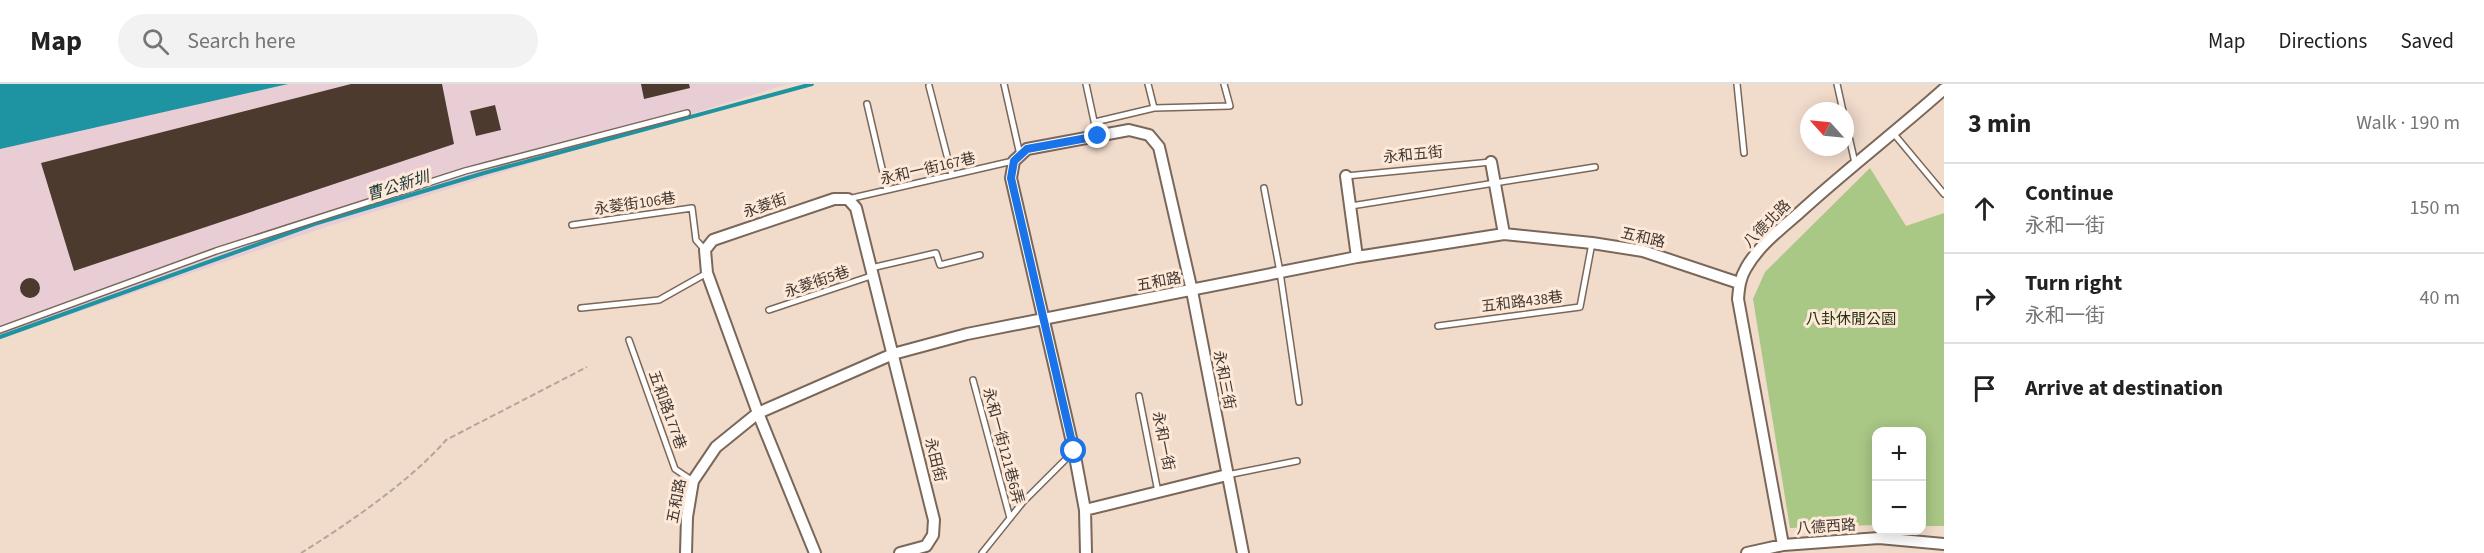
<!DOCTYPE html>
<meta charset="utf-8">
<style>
:root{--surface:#fff;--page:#f2f2f2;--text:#222;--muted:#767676;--line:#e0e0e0}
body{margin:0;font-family:"Source Sans 3","Noto Sans TC",sans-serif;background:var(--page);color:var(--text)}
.controls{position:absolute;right:18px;bottom:18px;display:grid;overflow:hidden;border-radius:12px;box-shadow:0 3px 15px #0003}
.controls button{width:54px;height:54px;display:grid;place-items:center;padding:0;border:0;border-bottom:2px solid var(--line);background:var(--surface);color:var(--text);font:30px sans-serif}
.compass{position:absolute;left:1800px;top:18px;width:54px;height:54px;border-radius:50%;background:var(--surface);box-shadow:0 3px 15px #0003;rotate:297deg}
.stop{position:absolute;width:18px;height:18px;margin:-14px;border:4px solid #1a73e8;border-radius:50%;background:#fff}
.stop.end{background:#1a73e8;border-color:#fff;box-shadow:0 2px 6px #0008}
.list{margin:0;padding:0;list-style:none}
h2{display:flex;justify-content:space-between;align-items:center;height:78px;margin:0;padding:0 24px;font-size:26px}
h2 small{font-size:20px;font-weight:400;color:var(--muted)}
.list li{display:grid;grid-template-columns:39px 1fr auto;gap:18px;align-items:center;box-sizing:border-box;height:90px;padding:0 24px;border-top:2px solid var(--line)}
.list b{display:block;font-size:22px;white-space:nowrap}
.list p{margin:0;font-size:20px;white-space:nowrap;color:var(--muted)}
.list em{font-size:20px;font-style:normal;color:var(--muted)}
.icon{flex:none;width:33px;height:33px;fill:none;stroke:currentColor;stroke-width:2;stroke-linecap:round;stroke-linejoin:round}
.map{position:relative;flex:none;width:1944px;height:469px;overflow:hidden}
header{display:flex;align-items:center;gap:36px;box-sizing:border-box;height:84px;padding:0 30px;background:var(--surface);border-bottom:2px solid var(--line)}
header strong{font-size:28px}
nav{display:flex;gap:33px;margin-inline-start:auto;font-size:21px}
.search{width:420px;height:54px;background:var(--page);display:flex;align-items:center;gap:15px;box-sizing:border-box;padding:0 21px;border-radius:33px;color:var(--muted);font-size:22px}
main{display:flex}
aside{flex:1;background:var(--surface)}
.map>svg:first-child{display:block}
</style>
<header>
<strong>Map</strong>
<div class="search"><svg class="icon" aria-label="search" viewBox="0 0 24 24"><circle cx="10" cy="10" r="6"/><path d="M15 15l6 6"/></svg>Search here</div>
<nav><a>Map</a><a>Directions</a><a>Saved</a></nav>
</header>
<main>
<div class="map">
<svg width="1944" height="469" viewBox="0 0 1944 469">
<rect width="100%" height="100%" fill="#f1dbcb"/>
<path fill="#e8ced4" d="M 0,0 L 788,0 L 329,142 L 0,255 Z"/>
<path fill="#a9c785" d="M 1870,84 L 1906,142 L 1944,129 L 1944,442 L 1922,442 L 1922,348 L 1876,348 L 1876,441 L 1790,444 L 1753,215 L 1765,188 Z"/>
<path fill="#1e93a2" d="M 0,0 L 288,0 L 0,65 Z"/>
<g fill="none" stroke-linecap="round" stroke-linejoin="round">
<path stroke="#1e93a2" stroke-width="4" d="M 0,253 L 314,140 L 484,89 L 812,0"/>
</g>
<path fill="#4b3a2d" d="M 351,0 L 442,0 L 454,60 L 74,187 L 41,79 Z
M 641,0 L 689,0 L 690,4 L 644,15 Z
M 495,21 L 501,46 L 476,52 L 470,27 Z
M20 204a10 10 0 1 1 20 0a10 10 0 1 1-20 0Z"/>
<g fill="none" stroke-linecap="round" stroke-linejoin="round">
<defs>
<path id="lane" d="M 1004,0 L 1020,71
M 1086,0 L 1097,51
M 1148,0 L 1154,24
M 1737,0 L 1744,69
M 1837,0 L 1843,27
M 929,2 L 952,91
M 867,20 L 887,106
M 1845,35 L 1855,79
M 1095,38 L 1154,24 L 1230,22 L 1224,0
M 1894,50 L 1944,110
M 1346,92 L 1491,78
M 1264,104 L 1280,188 L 1299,318
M 848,115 L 1013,77
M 1351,122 L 1595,83
M 572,141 L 692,124 L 696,156 L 705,166
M 871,184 L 936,169 L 940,181 L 980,171
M 581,224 L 659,216 L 707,189
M 769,226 L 871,192
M 1438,242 L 1580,223 L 1592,159
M 0,246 L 216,167 L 465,87 L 687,29
M 629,256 L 675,385 L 693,397
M 973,296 L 1010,434
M 1139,312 L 1158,408
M 1227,391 L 1297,377
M 982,469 L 1023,418 L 1073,368"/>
<path id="street" d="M 1491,78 L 1504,150
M 1346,92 L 1357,173
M 1085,426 L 1227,391
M 1783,461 L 1738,215 C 1739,203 1740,194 1746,184 C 1759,161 1781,145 1800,128 C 1847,85 1897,47 1944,5
M 686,469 L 687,433 L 693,397 L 716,363 L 758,329 L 893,270 L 967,250 L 1357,173 L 1504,150 L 1592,159 L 1643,167 L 1739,199
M 815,469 L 758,329 L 707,189 L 705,166 L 713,156 L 834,115 L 848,115 L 856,124 L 934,436 L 933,451 L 926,462 L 900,469
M 1086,469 L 1085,426 L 1074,367 L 1011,94 L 1014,77 L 1027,65 L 1129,46 L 1149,51 L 1159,63 L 1192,207 L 1243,469
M 1747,469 L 1783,461 L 1879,454 L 1944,460"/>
</defs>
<use href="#lane" stroke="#7a6759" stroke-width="8"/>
<use href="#street" stroke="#7a6759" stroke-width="14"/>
<path stroke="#b6a498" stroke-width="2" stroke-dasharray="6 3" stroke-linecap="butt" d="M 301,469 C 345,442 413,395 446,356 L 587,283"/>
<use href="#lane" stroke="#fff" stroke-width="5"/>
<use href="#street" stroke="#fff" stroke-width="10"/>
</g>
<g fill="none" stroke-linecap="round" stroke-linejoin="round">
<path stroke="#1a73e8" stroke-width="8" d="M 1074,367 L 1011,94 L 1014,77 L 1027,65 L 1098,52"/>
</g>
<g text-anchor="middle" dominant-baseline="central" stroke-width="6" stroke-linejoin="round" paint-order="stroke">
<g font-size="15" fill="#403832" stroke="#fee8d8">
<text transform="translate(1413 71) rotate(-6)">永和五街</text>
<text transform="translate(928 85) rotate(-13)">永和一街167巷</text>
<text transform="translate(635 120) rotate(-8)">永菱街106巷</text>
<text transform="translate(765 122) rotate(-19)">永菱街</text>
<text transform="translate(1767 140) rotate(-45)">八德北路</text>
<text transform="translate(1643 154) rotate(13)">五和路</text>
<text transform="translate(817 198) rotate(-19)">永菱街5巷</text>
<text transform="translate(1159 198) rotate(-11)">五和路</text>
<text transform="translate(1522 218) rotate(-7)">五和路438巷</text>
<text transform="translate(1224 296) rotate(79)">永和三街</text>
<text transform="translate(667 326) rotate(70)">五和路177巷</text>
<text transform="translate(1163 357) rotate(79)">永和一街</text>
<text transform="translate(1003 362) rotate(75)">永和一街121巷6弄</text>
<text transform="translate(935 376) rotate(76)">永田街</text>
<text transform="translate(677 417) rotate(-79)">五和路</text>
<text transform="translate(1826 443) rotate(-4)">八德西路</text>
</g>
<g font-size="15" fill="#24330f" stroke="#fee8d8">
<text x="1851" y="235">八卦休閒公園</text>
</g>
<g font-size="16" font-style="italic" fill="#253d41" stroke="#fee8d8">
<text transform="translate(398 102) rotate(-17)">曹公新圳</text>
</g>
</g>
</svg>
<div class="controls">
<button>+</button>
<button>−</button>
</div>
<svg class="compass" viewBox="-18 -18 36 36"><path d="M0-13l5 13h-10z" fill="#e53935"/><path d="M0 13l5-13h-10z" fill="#767676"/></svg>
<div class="stop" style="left:1074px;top:367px"></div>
<div class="stop end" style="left:1098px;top:52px"></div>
</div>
<aside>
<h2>3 min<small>Walk · 190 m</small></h2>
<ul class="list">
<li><svg class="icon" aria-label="ahead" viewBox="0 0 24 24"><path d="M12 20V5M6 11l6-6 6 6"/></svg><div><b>Continue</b><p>永和一街</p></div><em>150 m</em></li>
<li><svg class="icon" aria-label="right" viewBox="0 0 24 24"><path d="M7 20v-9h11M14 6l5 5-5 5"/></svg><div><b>Turn right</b><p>永和一街</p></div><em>40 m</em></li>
<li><svg class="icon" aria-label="arrive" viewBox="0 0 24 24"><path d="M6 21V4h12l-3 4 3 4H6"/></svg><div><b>Arrive at destination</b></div></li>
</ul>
</aside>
</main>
